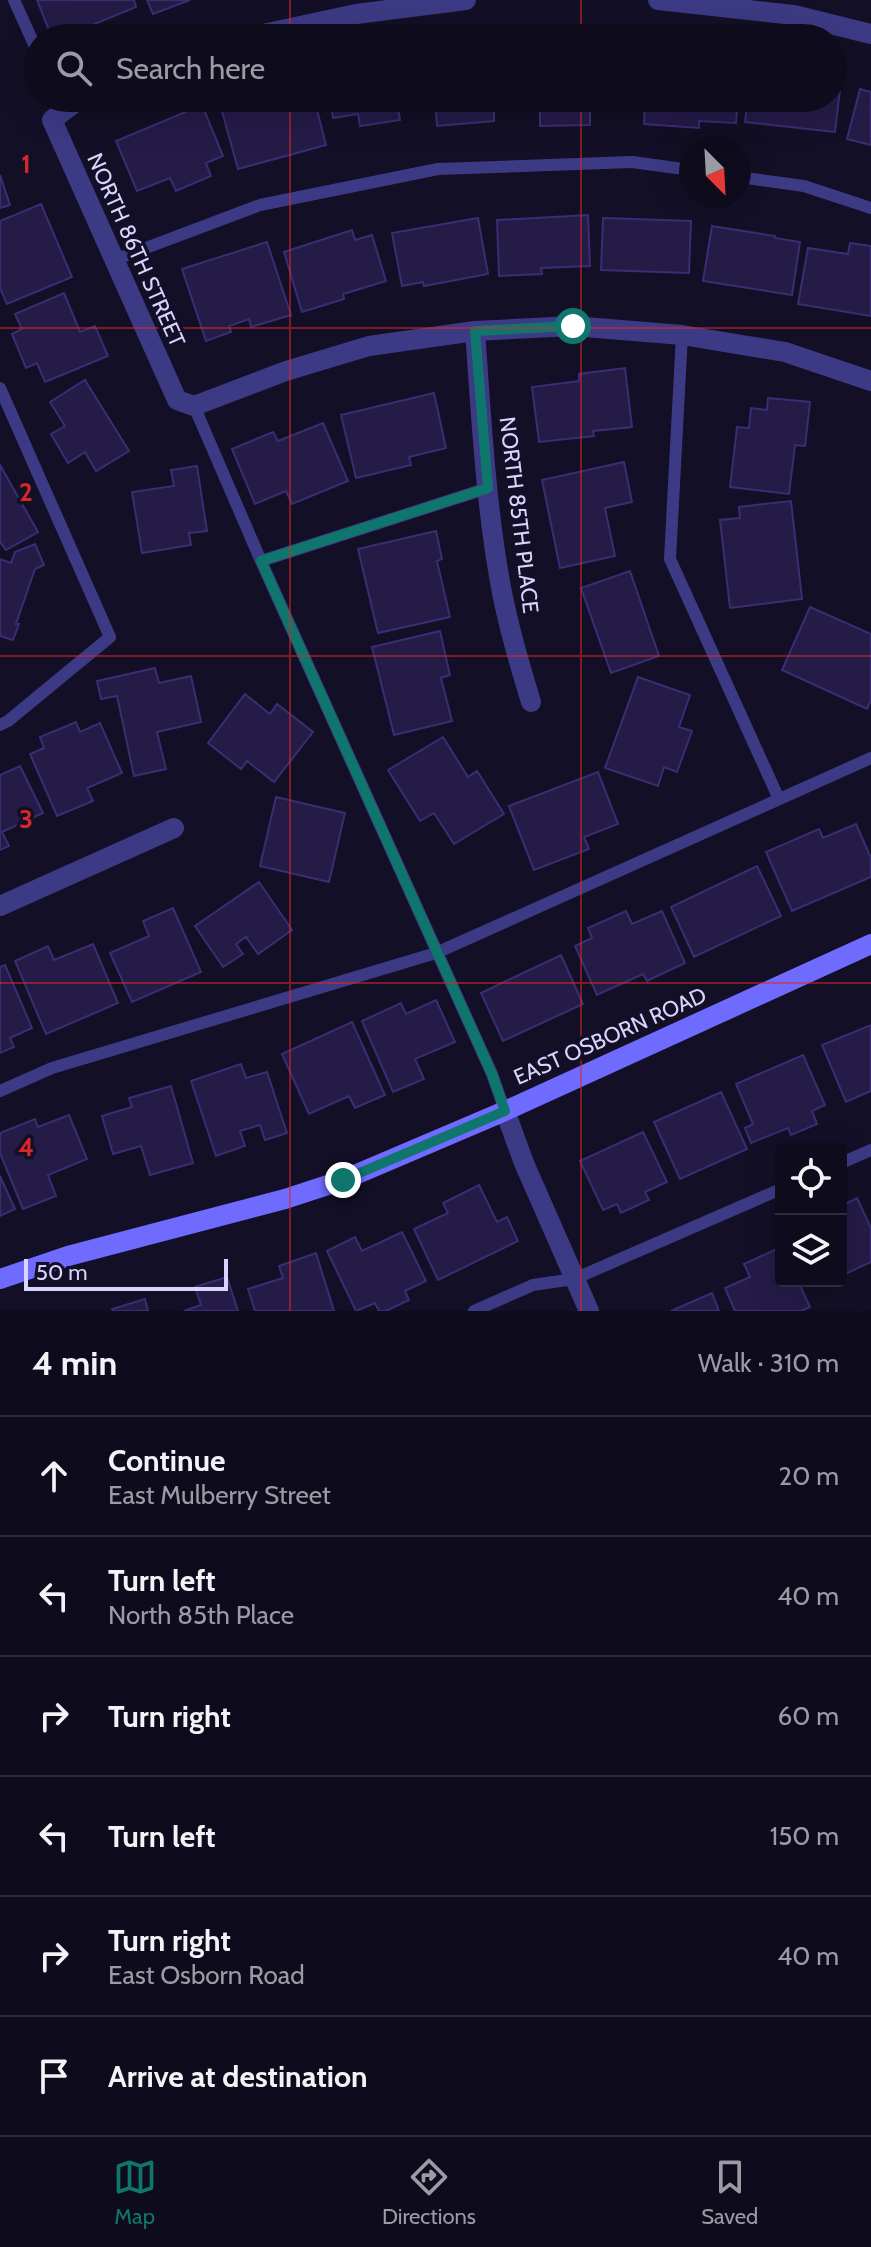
<!DOCTYPE html>
<meta charset="utf-8">
<style>
:root{--surface:#0e0b1c;--page:#1c1929;--text:#f1f3f6;--muted:#9b9ba3;--line:#2e2b3b;--accent:#0f766e}
body{margin:0;font-family:Cabin,sans-serif;background:var(--page);color:var(--text)}
.controls{position:absolute;right:24px;bottom:24px;display:grid;overflow:hidden;border-radius:8px;box-shadow:0 8px 32px #0002}
.controls button{width:72px;height:72px;display:grid;place-items:center;padding:0;border:0;border-bottom:2px solid var(--line);background:var(--surface);color:var(--text);font:40px sans-serif}
.compass{position:absolute;left:679px;top:136px;width:72px;height:72px;border-radius:50%;background:var(--surface);box-shadow:0 8px 32px #0002;rotate:156deg}
.scale{position:absolute;left:24px;bottom:20px;width:204px;box-sizing:border-box;padding-left:8px;border:4px solid #d9d4ff;border-top:0;font-size:22px;line-height:28px;white-space:nowrap;color:#d9d4ff;-webkit-text-stroke:6px #130f26;paint-order:stroke}
.stop{position:absolute;width:24px;height:24px;margin:-18px;border:6px solid #0f766e;border-radius:50%;background:#fff}
.stop.end{background:#0f766e;border-color:#fff;box-shadow:0 2px 8px #0008}
.list{margin:0;padding:0;list-style:none}
h2{display:flex;justify-content:space-between;align-items:center;height:104px;margin:0;padding:0 32px;font-size:34px}
h2 small{font-size:26px;font-weight:400;color:var(--muted)}
.list li{display:grid;grid-template-columns:52px 1fr auto;gap:24px;align-items:center;box-sizing:border-box;height:120px;padding:0 32px;border-top:2px solid var(--line)}
.list b{display:block;font-size:30px;white-space:nowrap}
.list p{margin:0;font-size:26px;white-space:nowrap;color:var(--muted)}
.list em{font-size:26px;font-style:normal;color:var(--muted)}
.icon{flex:none;width:44px;height:44px;fill:none;stroke:currentColor;stroke-width:2;stroke-linecap:round;stroke-linejoin:round}
.map{position:relative;flex:none;width:871px;height:1311px;overflow:hidden}
.search{position:absolute;background:var(--surface);box-shadow:0 8px 32px #0002;left:24px;right:24px;top:24px;height:88px;display:flex;align-items:center;gap:20px;box-sizing:border-box;padding:0 28px;border-radius:44px;color:var(--muted);font-size:30px}
.sheet{height:824px;background:var(--surface)}
nav{display:flex;justify-content:space-around;align-items:center;box-sizing:border-box;height:112px;border-top:2px solid var(--line);background:var(--surface);font-size:22px;color:var(--muted)}
nav a{display:grid;justify-items:center;gap:4px}
nav .on{color:var(--accent)}
.map>svg:first-child{display:block}
</style>
<div class="map">
<svg width="871" height="1311" viewBox="0 0 871 1311">
<rect width="100%" height="100%" fill="#130f26"/>
<path fill="#241b47" stroke="#3b2d73" stroke-width="2" d="M 37,0 L 134,0 L 136,7 L 61,38 L 52,38 Z
M 147,0 L 190,0 L 153,14 Z
M 833,80 L 841,81 L 835,132 L 745,122 L 748,98 L 833,98 Z
M 860,89 L 871,92 L 871,145 L 847,139 Z
M 241,98 L 314,98 L 326,145 L 238,169 L 220,104 Z
M 330,98 L 421,98 L 421,99 L 397,103 L 400,120 L 360,126 L 358,114 L 333,118 Z
M 435,98 L 530,98 L 531,108 L 494,111 L 494,121 L 437,126 Z
M 540,98 L 630,98 L 630,107 L 590,108 L 590,125 L 540,126 Z
M 645,98 L 738,98 L 736,123 L 699,121 L 699,128 L 644,124 Z
M 202,105 L 223,156 L 206,163 L 211,176 L 176,191 L 170,178 L 137,191 L 116,141 Z
M 0,175 L 10,205 L 0,208 Z
M 41,204 L 72,277 L 7,304 L 0,288 L 0,221 Z
M 588,215 L 590,266 L 541,268 L 542,274 L 499,276 L 497,220 Z
M 478,218 L 488,274 L 424,286 L 423,282 L 402,286 L 392,233 Z
M 603,218 L 691,221 L 689,273 L 601,270 Z
M 712,226 L 775,236 L 775,238 L 800,242 L 792,295 L 703,281 Z
M 352,230 L 355,240 L 372,235 L 386,281 L 343,294 L 344,299 L 302,312 L 284,252 Z
M 267,242 L 291,315 L 251,327 L 249,319 L 229,326 L 231,332 L 206,341 L 182,269 Z
M 850,243 L 871,246 L 871,316 L 798,304 L 808,248 L 848,254 Z
M 64,293 L 80,332 L 95,326 L 108,356 L 45,382 L 37,363 L 26,368 L 12,334 L 22,329 L 15,314 Z
M 625,368 L 632,427 L 593,431 L 594,436 L 539,442 L 532,387 L 579,381 L 579,374 Z
M 85,380 L 129,451 L 96,471 L 85,452 L 68,463 L 51,434 L 65,426 L 50,402 Z
M 434,393 L 446,448 L 409,457 L 411,465 L 356,478 L 341,415 Z
M 768,398 L 810,402 L 805,446 L 795,445 L 789,494 L 730,487 L 737,427 L 749,428 L 751,408 L 767,410 Z
M 323,423 L 348,481 L 292,504 L 286,491 L 255,504 L 232,449 L 273,432 L 278,441 Z
M 624,462 L 632,502 L 605,508 L 615,556 L 560,568 L 542,480 Z
M 0,465 L 38,532 L 6,550 L 0,542 Z
M 197,466 L 207,531 L 189,533 L 191,545 L 142,553 L 132,492 L 174,486 L 171,470 Z
M 791,501 L 802,599 L 730,608 L 720,520 L 740,518 L 739,507 Z
M 436,531 L 442,559 L 437,561 L 450,617 L 378,633 L 358,549 Z
M 35,544 L 44,565 L 35,569 L 16,624 L 19,624 L 13,640 L 0,636 L 0,559 L 11,563 L 15,552 Z
M 630,571 L 659,656 L 611,673 L 581,588 Z
M 810,607 L 871,634 L 871,700 L 867,709 L 782,670 Z
M 440,631 L 450,675 L 441,678 L 452,721 L 394,735 L 372,647 Z
M 155,668 L 159,683 L 191,676 L 201,722 L 157,732 L 166,769 L 134,776 L 117,696 L 101,699 L 97,681 Z
M 638,677 L 690,695 L 679,727 L 692,731 L 677,772 L 664,767 L 658,786 L 605,768 Z
M 245,694 L 270,714 L 277,704 L 313,732 L 274,782 L 247,761 L 241,769 L 208,743 Z
M 76,722 L 80,732 L 100,723 L 122,773 L 87,788 L 93,801 L 57,816 L 30,754 L 44,748 L 40,737 Z
M 443,737 L 468,777 L 477,771 L 504,814 L 454,844 L 434,813 L 420,821 L 388,770 Z
M 20,766 L 43,813 L 2,832 L 9,846 L 0,850 L 0,775 Z
M 598,772 L 618,824 L 584,837 L 589,849 L 534,870 L 509,806 Z
M 276,797 L 345,813 L 329,882 L 260,866 Z
M 856,824 L 871,858 L 871,877 L 792,911 L 766,852 L 819,829 L 823,838 Z
M 757,866 L 781,916 L 694,957 L 671,907 Z
M 259,882 L 292,930 L 258,954 L 246,937 L 236,944 L 243,954 L 223,967 L 195,926 Z
M 173,908 L 201,972 L 132,1002 L 110,953 L 149,936 L 143,921 Z
M 626,911 L 632,924 L 662,911 L 685,963 L 647,981 L 643,974 L 597,995 L 575,946 L 592,938 L 588,928 Z
M 93,944 L 118,1003 L 46,1034 L 15,961 L 48,946 L 54,960 Z
M 561,955 L 583,1004 L 503,1041 L 481,993 Z
M 5,965 L 32,1028 L 10,1038 L 14,1047 L 0,1053 L 0,967 Z
M 436,1000 L 455,1042 L 415,1059 L 424,1079 L 393,1092 L 362,1021 L 401,1003 L 406,1014 Z
M 352,1022 L 385,1095 L 355,1108 L 349,1096 L 309,1114 L 282,1054 Z
M 871,1025 L 871,1091 L 846,1102 L 822,1045 Z
M 803,1055 L 825,1105 L 812,1111 L 817,1124 L 791,1135 L 788,1128 L 751,1143 L 745,1128 L 753,1124 L 736,1084 Z
M 241,1064 L 246,1078 L 267,1072 L 287,1133 L 265,1140 L 260,1125 L 240,1131 L 245,1146 L 216,1156 L 191,1081 Z
M 171,1086 L 193,1163 L 150,1175 L 141,1146 L 113,1154 L 102,1116 L 132,1107 L 129,1098 Z
M 721,1092 L 747,1149 L 680,1179 L 654,1122 Z
M 69,1115 L 87,1159 L 48,1175 L 56,1196 L 23,1209 L 0,1153 L 0,1133 L 35,1119 L 38,1127 Z
M 643,1132 L 667,1182 L 645,1192 L 649,1200 L 621,1213 L 617,1204 L 603,1210 L 580,1161 Z
M 0,1176 L 15,1209 L 0,1216 Z
M 479,1185 L 497,1222 L 507,1217 L 518,1241 L 438,1280 L 414,1229 L 448,1213 L 443,1203 Z
M 857,1198 L 871,1228 L 871,1262 L 841,1276 L 841,1206 Z
M 402,1232 L 426,1281 L 405,1291 L 409,1300 L 386,1311 L 379,1311 L 375,1303 L 356,1311 L 327,1251 L 355,1237 L 362,1251 Z
M 781,1247 L 781,1281 L 798,1281 L 810,1307 L 801,1311 L 735,1311 L 725,1288 L 750,1277 L 744,1264 Z
M 316,1253 L 334,1311 L 255,1311 L 248,1289 L 283,1278 L 279,1266 Z
M 227,1277 L 238,1311 L 184,1311 L 201,1305 L 195,1287 Z
M 712,1293 L 719,1311 L 671,1311 Z
M 145,1299 L 148,1311 L 113,1311 L 112,1309 Z"/>
<g fill="none" stroke-linecap="round" stroke-linejoin="round">
<path stroke="#3d3a85" stroke-width="12" d="M 14,0 L 38,53
M 739,177 L 804,186 L 871,208
M 114,260 L 260,205 L 438,169 L 632,162 L 691,170
M 682,335 L 670,559 L 779,799
M 0,388 L 110,637 L 8,721 L 0,725
M 194,406 L 261,561 L 492,1074 L 505,1111
M 261,561 L 488,488
M 0,1091 L 52,1068 L 436,953 L 871,758
M 841,1163 L 871,1150
M 474,1311 L 533,1285 L 574,1279 L 781,1189"/>
<path stroke="#3d3a85" stroke-width="20" d="M 658,0 L 794,15 L 871,34
M 245,38 L 356,14 L 466,0
M 81,98 L 52,120 L 177,400 L 194,406 L 286,371 L 369,346 L 475,331 L 573,326 L 682,335 L 785,352 L 871,381
M 475,331 C 481,412 485,495 499,576 C 506,619 518,660 531,702
M 0,906 L 174,828
M 505,1111 L 524,1163 L 589,1311"/>
<path stroke="#6f6bff" stroke-width="20" d="M 0,1279 L 68,1256 L 285,1199 L 343,1180 L 505,1111 L 871,944"/>
</g>
<g fill="none" stroke-linecap="round" stroke-linejoin="round">
<path stroke="#0f766e" stroke-width="10" d="M 343,1180 L 505,1111 L 492,1074 L 261,561 L 488,488 L 475,331 L 573,326"/>
</g>
<path fill="none" stroke="#d62828" stroke-width="2" stroke-opacity="0.55" d="M 290,0 L 290,38M 581,0 L 581,38M 290,98 L 290,1311M 581,98 L 581,1311M 0,328 L 871,328M 0,656 L 871,656M 0,983 L 871,983"/>
<g text-anchor="middle" dominant-baseline="central" stroke-width="7" stroke-linejoin="round" paint-order="stroke">
<g font-size="22" fill="#d9d4ff" stroke="#130f26">
<text transform="translate(136 250) rotate(66)">NORTH 86TH STREET</text>
<text transform="translate(519 515) rotate(83)">NORTH 85TH PLACE</text>
<text transform="translate(610 1036) rotate(-24)">EAST OSBORN ROAD</text>
</g>
</g>
<g font-size="26" text-anchor="middle" font-weight="bold" fill="#d62828" stroke="#130f26" stroke-width="7" stroke-linejoin="round" paint-order="stroke">
<text x="26" y="173">1</text>
<text x="26" y="501">2</text>
<text x="26" y="828">3</text>
<text x="26" y="1156">4</text>
</g>
</svg>
<div class="controls">
<button><svg class="icon" aria-label="locate" viewBox="0 0 24 24"><circle cx="12" cy="12" r="6"/><path d="M12 2v4M12 18v4M2 12h4M18 12h4"/></svg></button>
<button><svg class="icon" aria-label="layers" viewBox="0 0 24 24"><path d="M12 4l9 5-9 5-9-5zM3 14l9 5 9-5"/></svg></button>
</div>
<svg class="compass" viewBox="-18 -18 36 36"><path d="M0-13l5 13h-10z" fill="#e53935"/><path d="M0 13l5-13h-10z" fill="#9b9ba3"/></svg>
<div class="scale">50 m</div>
<div class="stop" style="left:573px;top:326px"></div>
<div class="stop end" style="left:343px;top:1180px"></div>
<div class="search"><svg class="icon" aria-label="search" viewBox="0 0 24 24"><circle cx="10" cy="10" r="6"/><path d="M15 15l6 6"/></svg>Search here</div>
</div>
<section class="sheet">
<h2>4 min<small>Walk · 310 m</small></h2>
<ul class="list">
<li><svg class="icon" aria-label="ahead" viewBox="0 0 24 24"><path d="M12 20V5M6 11l6-6 6 6"/></svg><div><b>Continue</b><p>East Mulberry Street</p></div><em>20 m</em></li>
<li><svg class="icon" aria-label="left" viewBox="0 0 24 24"><path d="M17 20v-9H6M10 6l-5 5 5 5"/></svg><div><b>Turn left</b><p>North 85th Place</p></div><em>40 m</em></li>
<li><svg class="icon" aria-label="right" viewBox="0 0 24 24"><path d="M7 20v-9h11M14 6l5 5-5 5"/></svg><div><b>Turn right</b></div><em>60 m</em></li>
<li><svg class="icon" aria-label="left" viewBox="0 0 24 24"><path d="M17 20v-9H6M10 6l-5 5 5 5"/></svg><div><b>Turn left</b></div><em>150 m</em></li>
<li><svg class="icon" aria-label="right" viewBox="0 0 24 24"><path d="M7 20v-9h11M14 6l5 5-5 5"/></svg><div><b>Turn right</b><p>East Osborn Road</p></div><em>40 m</em></li>
<li><svg class="icon" aria-label="arrive" viewBox="0 0 24 24"><path d="M6 21V4h12l-3 4 3 4H6"/></svg><div><b>Arrive at destination</b></div></li>
</ul>
</section>
<nav>
<a class="on"><svg class="icon" aria-label="map" viewBox="0 0 24 24"><path d="M3 6l6-2 6 2 6-2v14l-6 2-6-2-6 2zM9 4v14M15 6v14"/></svg>Map</a>
<a><svg class="icon" aria-label="directions" viewBox="0 0 24 24"><path d="M12 3l9 9-9 9-9-9zM9 14v-3h6M13 9l2 2-2 2"/></svg>Directions</a>
<a><svg class="icon" aria-label="saved" viewBox="0 0 24 24"><path d="M7 4h10v16l-5-4-5 4z"/></svg>Saved</a>
</nav>
